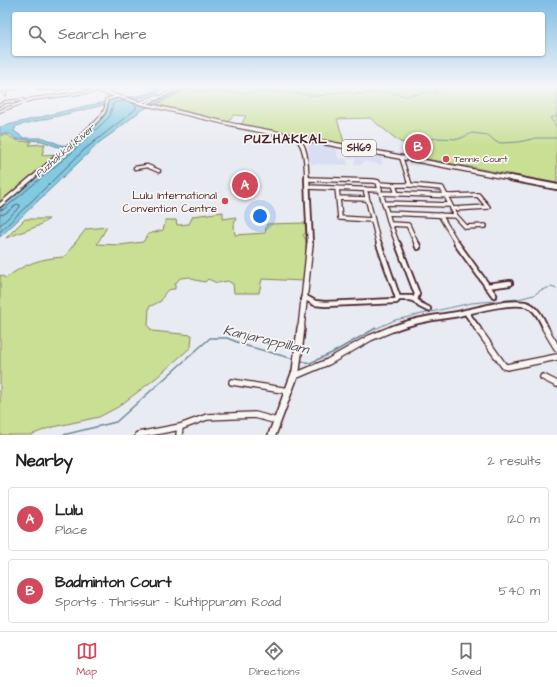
<!DOCTYPE html>
<meta charset="utf-8">
<style>
:root{--surface:#fff;--page:#f2f2f2;--text:#222;--muted:#767676;--line:#e0e0e0;--accent:#d1495b}
body{margin:0;font-family:"Architects Daughter",sans-serif;background:var(--page);color:var(--text)}
.you{position:absolute;left:260px;top:216px;width:14px;height:14px;margin:-10px;border:3px solid #fff;border-radius:50%;background:#1a73e8;box-shadow:0 0 0 6px #1a73e833}
.badge{display:grid;place-items:center;width:26px;height:26px;border-radius:50%;background:var(--accent);color:#fff;font-size:13px;font-weight:700}
.pin{position:absolute;translate:-50% -50%;border:2px solid #fff;box-shadow:0 1px 4px #0006}
.list{margin:0;padding:0;list-style:none}
h2{display:flex;justify-content:space-between;align-items:center;height:52px;margin:0;padding:0 16px;font-size:17px}
h2 small{font-size:13px;font-weight:400;color:var(--muted)}
.list li{display:grid;grid-template-columns:26px 1fr auto;gap:12px;align-items:center;box-sizing:border-box;height:64px;margin:0 8px 8px;padding:0 8px;border:1px solid var(--line);border-radius:4px}
.list b{display:block;font-size:15px;white-space:nowrap}
.list p{margin:0;font-size:13px;white-space:nowrap;color:var(--muted)}
.list em{font-size:13px;font-style:normal;color:var(--muted)}
.icon{flex:none;width:22px;height:22px;fill:none;stroke:currentColor;stroke-width:2;stroke-linecap:round;stroke-linejoin:round}
.map{position:relative;flex:none;width:557px;height:435px;overflow:hidden}
.search{position:absolute;background:var(--surface);box-shadow:0 1px 3px #0004;left:12px;right:12px;top:12px;height:44px;display:flex;align-items:center;gap:10px;box-sizing:border-box;padding:0 14px;border-radius:4px;color:var(--muted);font-size:15px}
.sheet{height:196px;background:var(--surface)}
nav{display:flex;justify-content:space-around;align-items:center;box-sizing:border-box;height:56px;border-top:1px solid var(--line);background:var(--surface);font-size:11px;color:var(--muted)}
nav a{display:grid;justify-items:center;gap:2px}
nav .on{color:var(--accent)}
.map>svg:first-child{display:block}
</style>
<div class="map">
<svg width="557" height="435" viewBox="0 0 557 435">
<rect width="100%" height="100%" fill="#e9ebf2"/>
<filter id="ink" filterUnits="userSpaceOnUse"><feTurbulence type="fractalNoise" baseFrequency=".025" numOctaves="2"/><feDisplacementMap in="SourceGraphic" scale="8" xChannelSelector="R" yChannelSelector="G"/><feConvolveMatrix kernelMatrix="1 2 1 2 8 2 1 2 1" color-interpolation-filters="sRGB"/></filter>
<g filter="url(#ink)">
<path fill="#d9def2" d="M 314,142 L 336,146 L 338,158 L 347,159 L 348,165 L 310,164 L 308,144 Z
M 345,148 L 383,155 L 382,165 L 363,161 L 362,165 L 354,164 L 355,159 L 348,159 Z"/>
<path fill="#c8df94" stroke="#897f60" d="M 195,86 L 557,86 L 557,183 L 420,158 L 407,143 L 400,142 L 370,118 L 337,119 L 345,145 L 241,125 L 246,116 L 233,115 L 228,122 L 157,104 Z
M 0,135 L 8,135 C 16,142 22,142 32,141 L 29,145 L 45,144 L 42,155 L 59,154 L 0,204 Z
M 223,212 L 223,219 L 236,217 L 234,225 L 235,235 L 265,233 L 267,224 L 305,223 L 306,233 L 303,235 L 306,240 L 305,265 L 303,281 L 262,279 L 259,293 L 234,293 L 233,284 L 228,281 L 217,283 L 208,279 L 205,282 L 195,280 L 190,277 L 180,278 L 175,284 L 175,289 C 165,289 165,293 161,301 L 149,307 L 148,326 L 152,331 L 192,335 L 191,347 L 156,378 L 118,407 L 99,417 L 49,428 L 31,435 L 0,435 L 0,275 L 6,278 C 24,264 41,258 64,257 L 86,229 L 107,227 L 97,244 L 120,245 L 143,242 L 148,234 L 163,230 L 166,220 L 176,220 L 177,225 L 189,224 L 193,216 Z
M 25,219 L 49,219 L 38,226 L 6,238 Z"/>
<path fill="#81cae1" stroke="#6b8698" fill-rule="evenodd" d="M 159,86 L 165,86 L 158,92 L 134,100 L 146,105 L 190,86 L 193,86 L 140,111 L 114,132 L 101,141 L 0,237 L 0,207 L 70,148 L 58,147 L 42,141 L 16,139 L 10,134 L 0,134 L 0,127 L 85,106 L 107,102 L 107,101 L 112,99 C 126,96 149,98 159,86 ZM 108,104 L 106,114 L 72,146 L 61,145 L 43,138 L 24,138 L 14,131 L 16,126 Z"/>
<g fill="none" stroke-linecap="round" stroke-linejoin="round">
<path stroke="#606374" stroke-width="1" d="M 0,210 L 4,209 L 71,153 L 102,124 L 110,116 L 113,103 L 125,101
M 0,215 L 6,213 L 17,204 L 20,205 L 20,207 L 0,225
M 0,232 L 85,149 L 136,109 L 136,106 L 132,103"/>
<path stroke="#6b8698" stroke-width="1" d="M 184,90 L 217,92 L 284,92 L 318,96 L 345,91 L 353,94 L 388,92 L 405,96 L 430,92 L 438,93 L 435,89 L 466,86
M 557,116 L 550,118 L 557,127
M 421,141 L 437,138 L 459,139 L 472,133 L 488,135 L 496,142 L 502,143 L 519,142 L 536,138 L 557,138
M 375,329 L 395,320 L 471,303 L 518,299 L 534,295 L 541,290 L 551,287 L 557,289"/>
<path stroke="#6b8698" stroke-width="1.5" d="M 301,361 L 310,363 L 332,353 L 376,328
M 63,435 L 116,422 L 210,338 L 227,338 L 247,346 L 294,359"/>
<defs>
<path id="minor-far4" d="M 39,89 L 58,89 L 73,86
M 103,89 L 116,86
M 0,90 L 29,86
M 104,90 L 112,94
M 5,95 L 4,93 L 12,86
M 142,102 L 157,96
M 147,103 L 184,86
M 0,105 L 5,102 L 23,100
M 0,111 L 32,99 L 96,91
M 91,127 C 99,119 108,112 106,100 L 118,96"/>
<path id="minor-far3" d="M 401,157 L 408,179
M 135,168 L 147,166 L 159,171
M 31,179 L 92,126"/>
<path id="minor-far2" d="M 408,178 L 410,185 L 442,188 L 456,216 L 387,213 L 390,224 L 408,225 L 417,245
M 308,179 L 374,181 L 378,182 L 380,190
M 379,184 L 394,185
M 308,187 L 380,190
M 337,188 L 340,218 L 372,220
M 365,189 L 379,245
M 397,194 L 394,185 L 410,185
M 338,198 L 367,199
M 384,203 L 450,205
M 0,205 L 32,178
M 387,213 L 381,193 L 453,196 L 478,195 L 488,207 L 452,209
M 440,215 L 458,245
M 456,216 L 466,227 L 485,226
M 390,224 L 398,245"/>
<path id="minor-far1" d="M 398,244 L 417,294 L 415,300 L 420,305 L 428,309
M 417,244 L 418,247
M 457,244 L 494,295
M 487,286 L 510,283
M 304,297 L 315,303 L 325,304 L 396,301 L 398,298 L 379,244
M 398,298 L 411,298 L 415,300
M 466,312 L 478,329
M 392,329 C 413,320 435,318 458,314 C 476,310 506,301 525,304 C 536,306 542,320 546,329"/>
<path id="minor" d="M 477,328 L 504,366 L 507,367 L 557,357
M 545,328 L 557,348
M 295,376 L 328,362 L 370,338 L 394,328
M 543,377 L 557,384
M 232,382 L 289,391
M 138,435 L 180,427 L 207,417 L 255,415 L 277,421
M 179,435 L 180,427"/>
<path id="major-far4" d="M 83,86 L 140,103 L 243,127"/>
<path id="major-far3" d="M 238,126 L 515,179
M 297,138 C 307,148 306,165 307,179"/>
<path id="major-far2" d="M 307,178 L 310,245
M 510,178 L 557,187"/>
<path id="major-far1" d="M 301,329 L 310,244"/>
<path id="major" d="M 272,435 L 296,371 L 301,328"/>
</defs>
<use href="#minor-far4" stroke="#4a1f2b" stroke-width="4"/>
<use href="#minor-far3" stroke="#4a1f2b" stroke-width="5"/>
<use href="#minor-far2" stroke="#4a1f2b" stroke-width="6"/>
<use href="#minor-far1" stroke="#4a1f2b" stroke-width="8"/>
<use href="#minor" stroke="#4a1f2b" stroke-width="8"/>
<use href="#major-far4" stroke="#4a1f2b" stroke-width="4.5"/>
<use href="#major-far3" stroke="#4a1f2b" stroke-width="6"/>
<use href="#major-far2" stroke="#4a1f2b" stroke-width="8"/>
<use href="#major-far1" stroke="#4a1f2b" stroke-width="8"/>
<use href="#major" stroke="#4a1f2b" stroke-width="10"/>
<use href="#minor-far4" stroke="#f6f6f2" stroke-width="2"/>
<use href="#minor-far3" stroke="#f6f6f2" stroke-width="2.5"/>
<use href="#minor-far2" stroke="#f6f6f2" stroke-width="3.5"/>
<use href="#minor-far1" stroke="#f6f6f2" stroke-width="4.5"/>
<use href="#minor" stroke="#f6f6f2" stroke-width="5.5"/>
<use href="#major-far4" stroke="#f6f6f2" stroke-width="2.5"/>
<use href="#major-far3" stroke="#f6f6f2" stroke-width="3.5"/>
<use href="#major-far2" stroke="#f6f6f2" stroke-width="4.5"/>
<use href="#major-far1" stroke="#f6f6f2" stroke-width="5.5"/>
<use href="#major" stroke="#f6f6f2" stroke-width="7"/>
</g>
</g>
<linearGradient id="sky" x2="0" y2="1"><stop stop-color="#7fbde5"/><stop offset="0.59" stop-color="#f5f6f9"/><stop offset="1" stop-color="#f5f6f9" stop-opacity="0"/></linearGradient>
<rect width="557" height="147" fill="url(#sky)"/>
<g fill="#d1495b" stroke="#f6f6f2" stroke-width="1.5">
<circle cx="446" cy="159" r="4"/>
<circle cx="225" cy="201" r="4"/>
</g>
<g text-anchor="middle" dominant-baseline="central" stroke-width="3.5" stroke-linejoin="round" paint-order="stroke">
<g font-size="9" fill="#4a1f2b" stroke="#f6f6f2" text-anchor="start">
<text x="454" y="159">Tennis Court</text>
</g>
<rect fill="#f6f6f2" stroke="#7e6067" stroke-width="1" x="342" y="140" width="34" height="16" rx="3"/>
<g font-size="10" font-weight="bold" fill="#4a1f2b">
<text x="359" y="148">SH69</text>
</g>
<g font-size="10" font-style="italic" fill="#5a5262" stroke="#f6f6f2">
<text transform="translate(65 151) rotate(-41)">Puzhakkal River</text>
</g>
<g font-size="11" fill="#4a1f2b" stroke="#f6f6f2" text-anchor="end">
<text x="217" y="195">Lulu International<tspan x="217" dy="13">Convention Centre</tspan></text>
</g>
<g font-size="13" font-weight="bold" letter-spacing="1" fill="#4a1f2b" stroke="#f6f6f2">
<text x="286" y="139">PUZHAKKAL</text>
</g>
<g font-size="14" font-style="italic" fill="#5a5262" stroke="#f6f6f2">
<text transform="translate(266 340) rotate(13)">Kanjarappillam</text>
</g>
</g>
</svg>
<div class="you"></div>
<div class="pin badge" style="left:245px;top:185px">A</div>
<div class="pin badge" style="left:418px;top:147px">B</div>
<div class="search"><svg class="icon" aria-label="search" viewBox="0 0 24 24"><circle cx="10" cy="10" r="6"/><path d="M15 15l6 6"/></svg>Search here</div>
</div>
<section class="sheet">
<h2>Nearby<small>2 results</small></h2>
<ul class="list">
<li><span class="badge">A</span><div><b>Lulu</b><p>Place</p></div><em>120 m</em></li>
<li><span class="badge">B</span><div><b>Badminton Court</b><p>Sports · Thrissur – Kuttippuram Road</p></div><em>540 m</em></li>
</ul>
</section>
<nav>
<a class="on"><svg class="icon" aria-label="map" viewBox="0 0 24 24"><path d="M3 6l6-2 6 2 6-2v14l-6 2-6-2-6 2zM9 4v14M15 6v14"/></svg>Map</a>
<a><svg class="icon" aria-label="directions" viewBox="0 0 24 24"><path d="M12 3l9 9-9 9-9-9zM9 14v-3h6M13 9l2 2-2 2"/></svg>Directions</a>
<a><svg class="icon" aria-label="saved" viewBox="0 0 24 24"><path d="M7 4h10v16l-5-4-5 4z"/></svg>Saved</a>
</nav>
